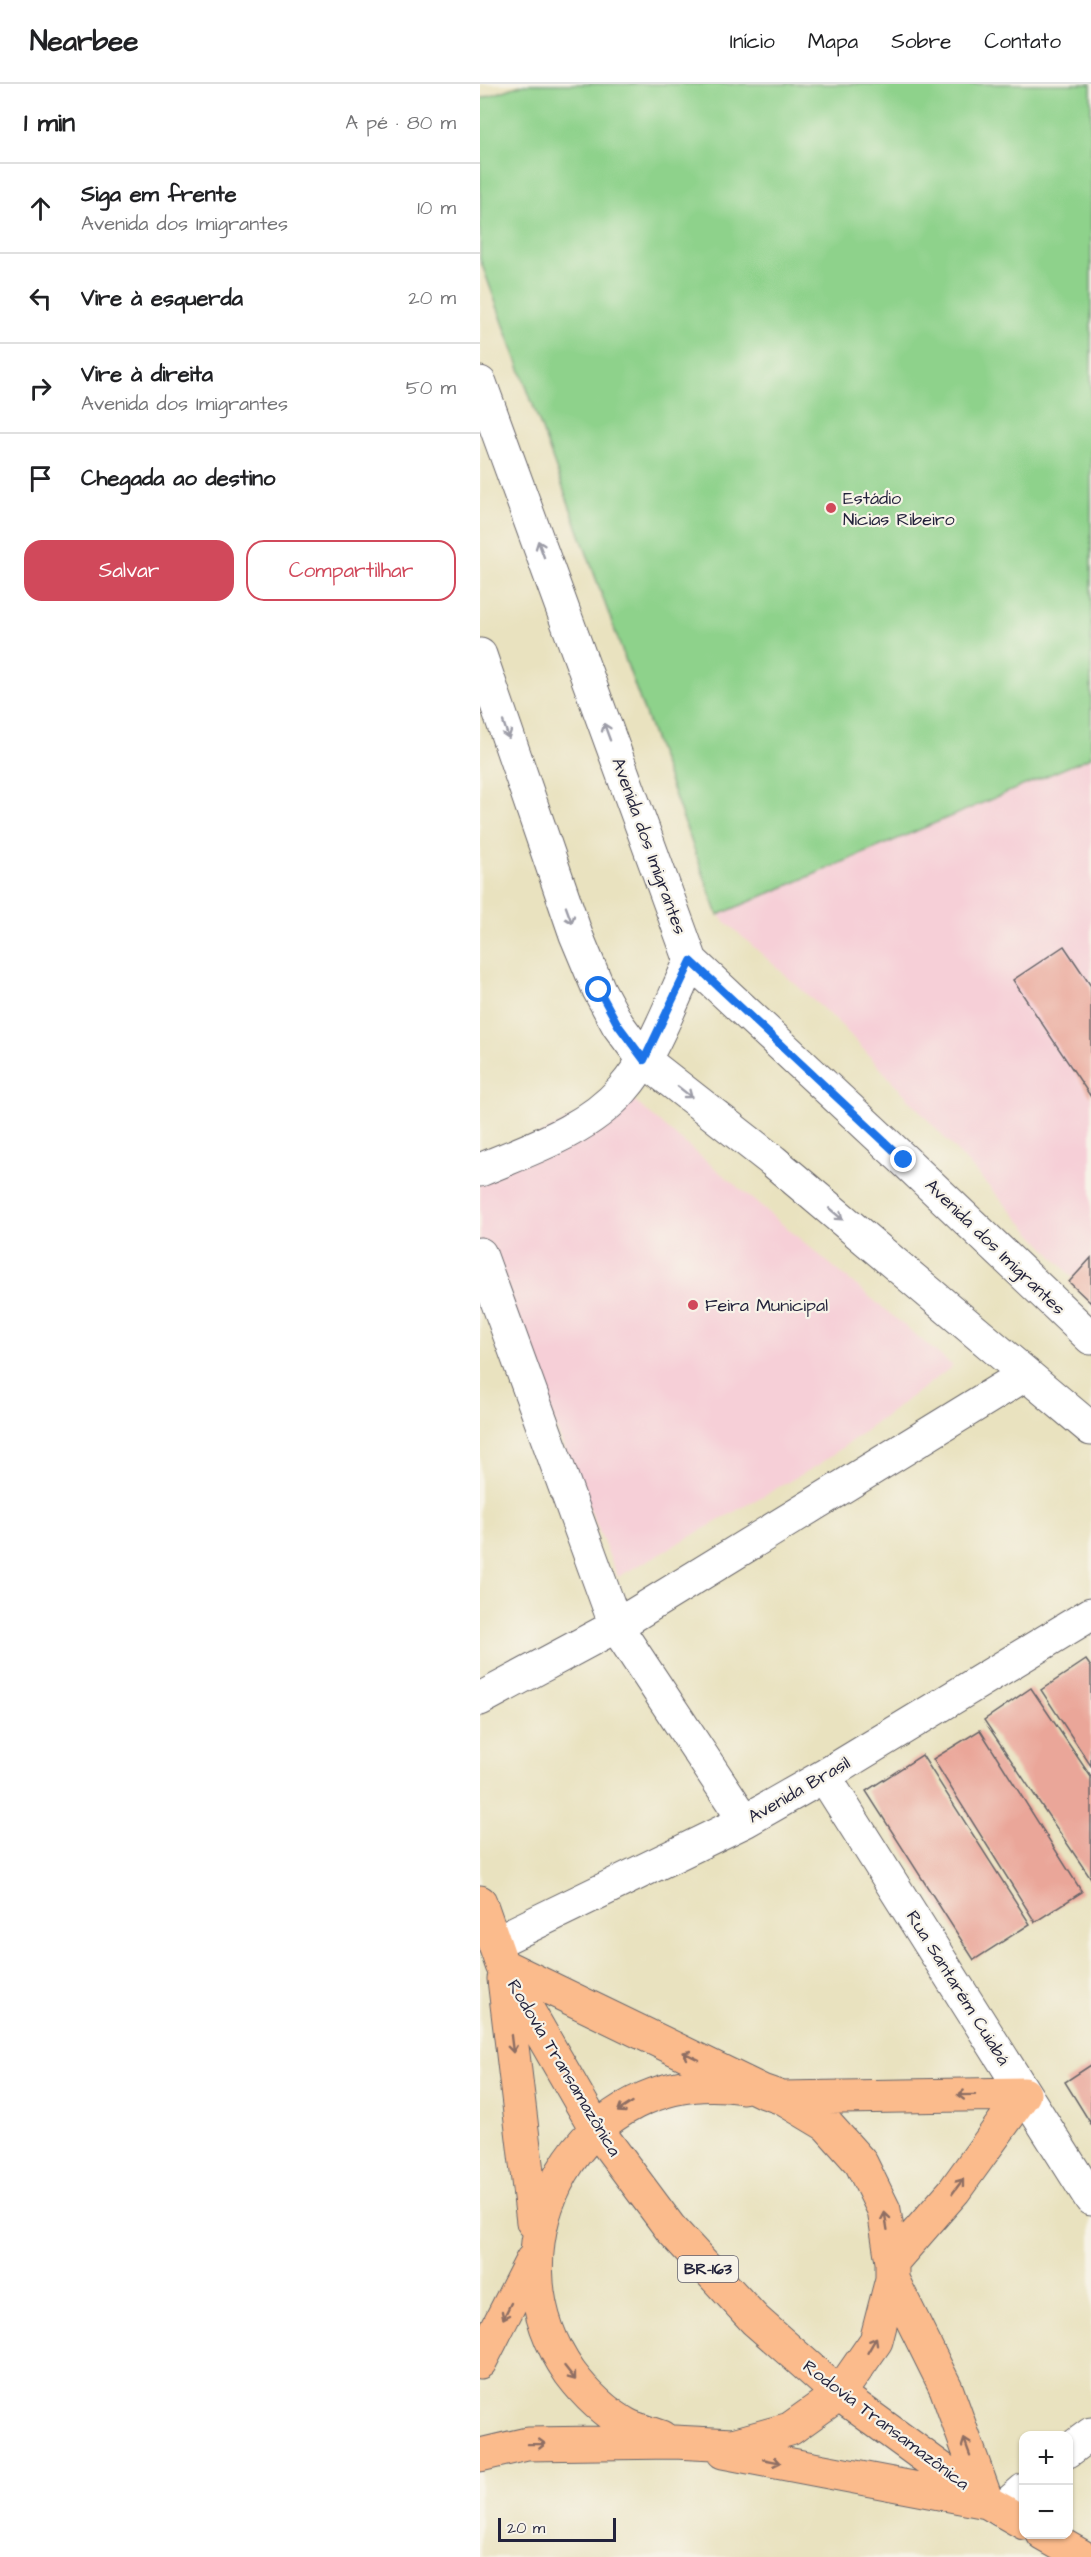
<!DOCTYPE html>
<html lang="pt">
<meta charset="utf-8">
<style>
:root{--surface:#fff;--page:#f2f2f2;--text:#202124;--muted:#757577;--line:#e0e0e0;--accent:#d1495b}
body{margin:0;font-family:"Architects Daughter",sans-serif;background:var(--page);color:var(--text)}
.controls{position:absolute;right:18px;bottom:18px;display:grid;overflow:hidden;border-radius:12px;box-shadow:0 2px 4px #0004}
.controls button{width:54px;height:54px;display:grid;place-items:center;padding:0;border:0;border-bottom:2px solid var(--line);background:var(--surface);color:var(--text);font:30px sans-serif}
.scale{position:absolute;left:18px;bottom:15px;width:118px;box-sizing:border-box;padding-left:6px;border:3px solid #22223b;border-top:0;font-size:16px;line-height:21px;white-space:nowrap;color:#22223b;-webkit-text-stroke:4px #f7f3e8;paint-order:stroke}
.stop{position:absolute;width:18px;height:18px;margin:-14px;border:4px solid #1a73e8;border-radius:50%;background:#fff}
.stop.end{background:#1a73e8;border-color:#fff;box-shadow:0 2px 6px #0008}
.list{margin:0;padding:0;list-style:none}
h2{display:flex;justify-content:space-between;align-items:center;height:78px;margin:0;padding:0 24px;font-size:26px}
h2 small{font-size:20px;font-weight:400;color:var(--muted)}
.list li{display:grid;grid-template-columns:39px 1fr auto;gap:18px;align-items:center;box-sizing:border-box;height:90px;padding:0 24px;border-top:2px solid var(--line)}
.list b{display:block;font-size:22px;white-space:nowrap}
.list p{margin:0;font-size:20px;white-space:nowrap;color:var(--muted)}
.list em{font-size:20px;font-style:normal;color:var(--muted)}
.actions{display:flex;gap:12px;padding:18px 24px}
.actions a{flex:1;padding:14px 0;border:2px solid var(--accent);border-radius:18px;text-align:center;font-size:21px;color:var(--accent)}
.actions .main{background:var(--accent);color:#fff}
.icon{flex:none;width:33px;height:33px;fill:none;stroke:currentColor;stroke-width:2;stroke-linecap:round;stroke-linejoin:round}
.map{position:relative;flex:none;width:611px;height:2473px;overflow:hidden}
header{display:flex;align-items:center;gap:36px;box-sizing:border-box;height:84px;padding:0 30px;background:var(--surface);border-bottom:2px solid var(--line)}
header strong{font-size:28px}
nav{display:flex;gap:33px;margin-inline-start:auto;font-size:21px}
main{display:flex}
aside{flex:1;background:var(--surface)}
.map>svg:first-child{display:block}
</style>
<header>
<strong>Nearbee</strong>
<nav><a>Início</a><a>Mapa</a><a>Sobre</a><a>Contato</a></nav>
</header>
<main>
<aside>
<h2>1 min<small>A pé · 80 m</small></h2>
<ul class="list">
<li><svg class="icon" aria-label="ahead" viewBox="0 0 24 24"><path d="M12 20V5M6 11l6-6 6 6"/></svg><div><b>Siga em frente</b><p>Avenida dos Imigrantes</p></div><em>10 m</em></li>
<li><svg class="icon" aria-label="left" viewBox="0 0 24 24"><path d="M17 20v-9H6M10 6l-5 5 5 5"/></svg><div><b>Vire à esquerda</b></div><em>20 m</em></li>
<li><svg class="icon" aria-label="right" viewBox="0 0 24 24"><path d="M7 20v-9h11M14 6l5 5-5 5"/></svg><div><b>Vire à direita</b><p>Avenida dos Imigrantes</p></div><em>50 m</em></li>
<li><svg class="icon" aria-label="arrive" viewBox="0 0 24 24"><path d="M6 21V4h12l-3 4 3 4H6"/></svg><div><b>Chegada ao destino</b></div></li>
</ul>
<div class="actions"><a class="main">Salvar</a><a>Compartilhar</a></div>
</aside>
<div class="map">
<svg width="611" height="2473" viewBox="0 0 611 2473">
<rect width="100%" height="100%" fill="#f7f3e8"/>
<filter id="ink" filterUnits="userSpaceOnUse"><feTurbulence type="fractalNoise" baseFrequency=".0167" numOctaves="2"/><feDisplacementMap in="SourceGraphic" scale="12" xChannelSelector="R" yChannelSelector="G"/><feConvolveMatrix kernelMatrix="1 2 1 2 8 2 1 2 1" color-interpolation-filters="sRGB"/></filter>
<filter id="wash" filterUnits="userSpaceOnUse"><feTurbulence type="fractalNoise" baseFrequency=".008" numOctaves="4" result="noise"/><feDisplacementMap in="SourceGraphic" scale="24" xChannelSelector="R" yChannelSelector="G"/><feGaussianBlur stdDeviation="1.35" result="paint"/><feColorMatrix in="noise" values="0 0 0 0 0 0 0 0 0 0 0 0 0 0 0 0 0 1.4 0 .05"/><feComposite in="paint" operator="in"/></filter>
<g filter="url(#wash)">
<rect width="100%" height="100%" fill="#e9e2bf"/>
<path fill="#f6cfd7" d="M 611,674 L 611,1214 L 360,940 L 238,831 Z
M 142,1007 L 473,1282 L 340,1380 L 138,1493 L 0,1161 L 0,1082 Z"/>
<path fill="#8ed28b" stroke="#587a63" stroke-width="1.5" d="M 44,0 L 611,0 L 611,673 L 238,831 L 0,175 L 0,15 Z"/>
<g id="blocks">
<path fill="#eaa699" d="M 584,862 L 611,902 L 611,1013 L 533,896 Z
M 611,1174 L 611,1219 L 589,1198 Z
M 606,1576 L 611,1583 L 611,1682 L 561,1606 Z
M 551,1604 L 611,1693 L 611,1795 L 504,1636 Z
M 500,1646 L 602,1808 L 555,1838 L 453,1675 Z
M 442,1671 L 550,1840 L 494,1876 L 386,1707 Z
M 611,1981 L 611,2040 L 585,1998 Z"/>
</g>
</g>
<g filter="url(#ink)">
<use href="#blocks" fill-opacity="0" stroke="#686569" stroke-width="1.5"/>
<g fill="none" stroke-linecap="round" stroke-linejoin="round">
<defs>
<path id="minor" d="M 0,299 L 211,877 L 424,1076 L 611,1254
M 0,571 L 96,851 L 119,906 L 138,941 L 164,976 L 293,1077 L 611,1345
M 0,1086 C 49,1065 106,1047 142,1006 C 173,972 191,918 211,877
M 0,1170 L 136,1542 L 265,1737
M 0,1615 L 136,1542 L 546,1290
M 344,1692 L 611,2115
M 14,1859 L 265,1737 L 344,1692 L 611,1530"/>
<path id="tertiary" d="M 588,2367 L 611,2350
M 521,2426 L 544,2406"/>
<path id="trunk" d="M 0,1818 L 22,1881 L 115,2043 L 190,2144 L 275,2236 L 359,2310 L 507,2418 L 544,2439
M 24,1895 L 53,2138
M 302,2014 L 544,2010
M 412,2178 L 474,2107 L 544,2010
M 412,2195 L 466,2304 L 507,2418
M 0,2278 L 52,2176
M 181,2353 C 170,2349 157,2346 147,2341 C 124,2328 105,2309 90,2289 C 0,2160 102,1977 263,2003
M 243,2368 L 507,2418
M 0,2371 L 47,2360 L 194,2358 L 253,2361 L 310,2345 L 359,2310 L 396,2257 L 412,2195 L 412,2178 L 404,2126 L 381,2079 L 347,2041 L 302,2014 L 282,2007 L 22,1881
M 563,2450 L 603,2473"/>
</defs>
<use href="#minor" stroke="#686569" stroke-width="35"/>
<use href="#tertiary" stroke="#686569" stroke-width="35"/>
<use href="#trunk" stroke="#686569" stroke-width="35"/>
<use href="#minor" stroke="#fff" stroke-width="33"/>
<use href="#tertiary" stroke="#fff" stroke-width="33"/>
<use href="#trunk" stroke="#fbbb8c" stroke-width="33"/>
</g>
<defs><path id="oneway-shaft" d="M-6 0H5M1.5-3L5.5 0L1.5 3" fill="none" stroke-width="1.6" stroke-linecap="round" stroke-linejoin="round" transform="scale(1.5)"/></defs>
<g stroke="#9c9ca7">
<use href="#oneway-shaft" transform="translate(61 465) rotate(-110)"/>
<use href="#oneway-shaft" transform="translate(26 646) rotate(71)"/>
<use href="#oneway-shaft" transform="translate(127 648) rotate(-110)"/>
<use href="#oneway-shaft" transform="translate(89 831) rotate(70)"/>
<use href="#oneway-shaft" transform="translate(205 1008) rotate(38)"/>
<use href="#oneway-shaft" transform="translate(356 1130) rotate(40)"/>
</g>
<g stroke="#8e6e64">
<use href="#oneway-shaft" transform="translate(32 1960) rotate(83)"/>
<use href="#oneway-shaft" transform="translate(211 1972) rotate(-154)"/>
<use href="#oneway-shaft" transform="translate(486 2011) rotate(179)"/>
<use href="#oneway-shaft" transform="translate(145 2023) rotate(147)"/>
<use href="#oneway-shaft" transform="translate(478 2102) rotate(-53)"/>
<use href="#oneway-shaft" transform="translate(406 2137) rotate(-99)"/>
<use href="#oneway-shaft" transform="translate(27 2227) rotate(116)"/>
<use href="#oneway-shaft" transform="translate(392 2261) rotate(-60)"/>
<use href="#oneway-shaft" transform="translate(90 2289) rotate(52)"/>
<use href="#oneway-shaft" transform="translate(57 2360) rotate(-1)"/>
<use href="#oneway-shaft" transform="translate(487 2363) rotate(-110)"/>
<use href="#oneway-shaft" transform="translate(292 2377) rotate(11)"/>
</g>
</g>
<g fill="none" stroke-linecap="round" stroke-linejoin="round" filter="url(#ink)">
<path stroke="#1a73e8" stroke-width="8" d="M 119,906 L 138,941 L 164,976 L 211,877 L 424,1076"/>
</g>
<g fill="#d1495b" stroke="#f7f3e8" stroke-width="2">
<circle cx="351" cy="424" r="6"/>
<circle cx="213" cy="1221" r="6"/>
</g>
<g text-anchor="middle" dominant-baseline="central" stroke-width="4.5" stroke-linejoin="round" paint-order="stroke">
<rect fill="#f7f3e8" stroke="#62616f" stroke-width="1.5" x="198" y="2172" width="60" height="26" rx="4.5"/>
<g font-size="16" font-weight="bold" fill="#22223b">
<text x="228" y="2185">BR-163</text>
</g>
<g font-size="18" fill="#22223b" stroke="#f7f3e8" text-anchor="start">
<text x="363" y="414">Estádio<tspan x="363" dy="21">Nicias Ribeiro</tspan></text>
<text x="225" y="1221">Feira Municipal</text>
</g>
<g font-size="18" fill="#22223b" stroke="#f7f3e8">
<text transform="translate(169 762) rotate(70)">Avenida dos Imigrantes</text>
<text transform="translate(515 1163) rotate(44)">Avenida dos Imigrantes</text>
<text transform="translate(319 1706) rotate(-30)">Avenida Brasil</text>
<text transform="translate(478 1904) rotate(58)">Rua Santarém Cuiabá</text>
<text transform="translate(84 1984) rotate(59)">Rodovia Transamazônica</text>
<text transform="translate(406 2341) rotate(37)">Rodovia Transamazônica</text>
</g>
</g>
</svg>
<div class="controls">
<button>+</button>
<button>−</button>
</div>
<div class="scale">20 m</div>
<div class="stop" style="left:119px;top:906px"></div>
<div class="stop end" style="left:424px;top:1076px"></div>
</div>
</main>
